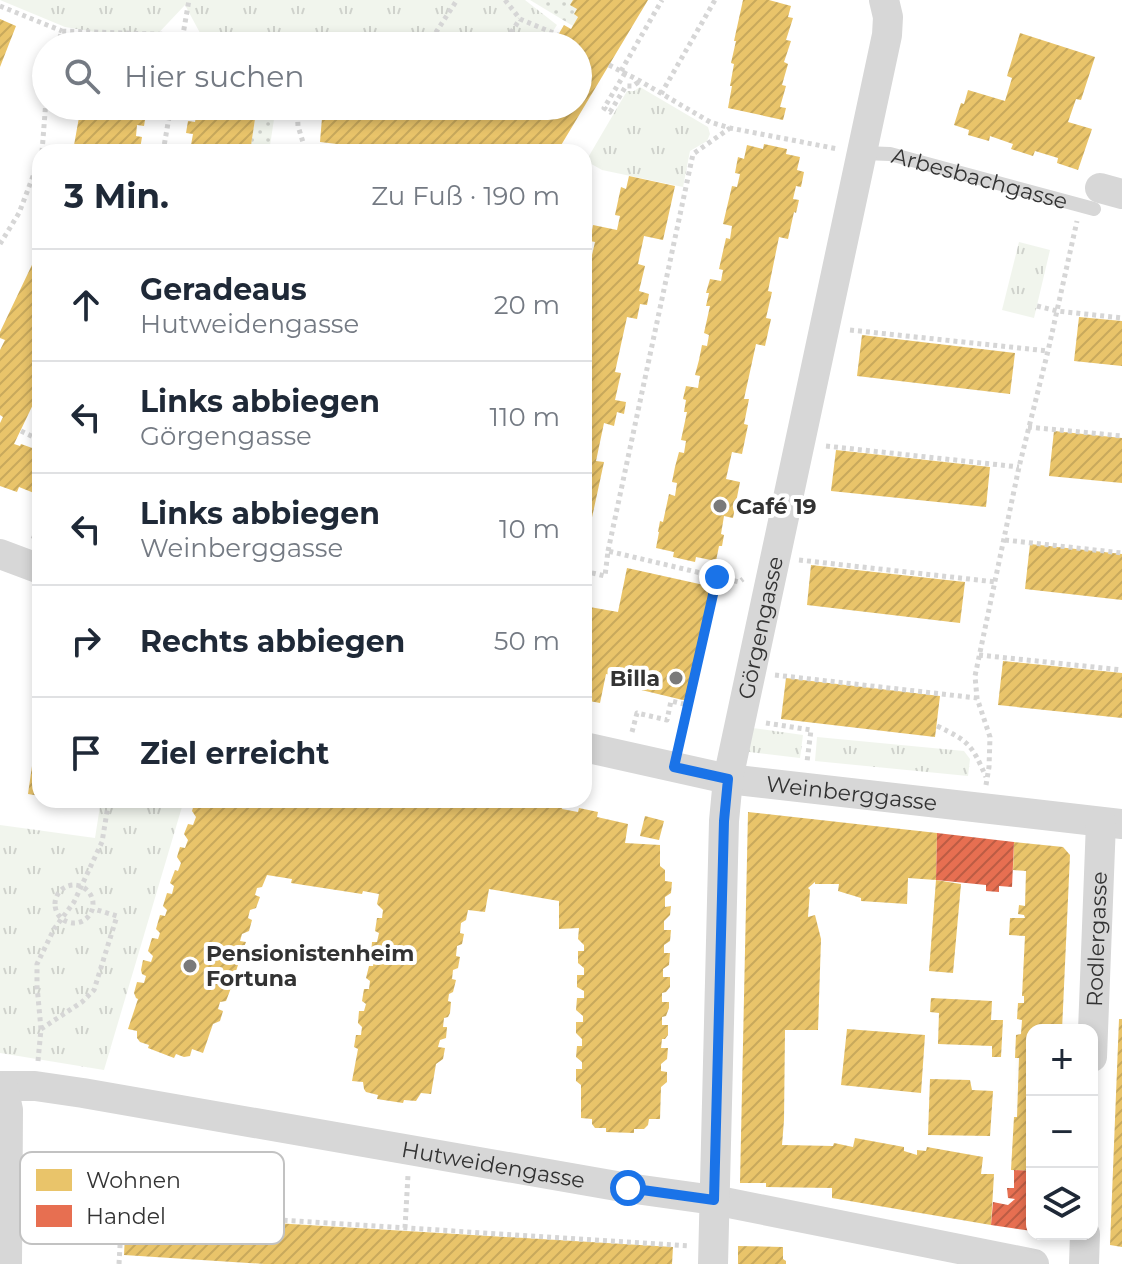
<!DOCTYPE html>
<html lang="de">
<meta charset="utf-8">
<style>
:root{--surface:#fff;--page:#f2f2f3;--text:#1f2937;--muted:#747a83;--line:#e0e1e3}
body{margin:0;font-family:Montserrat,sans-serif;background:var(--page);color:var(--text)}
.controls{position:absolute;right:24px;bottom:24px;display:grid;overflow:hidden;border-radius:16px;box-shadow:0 4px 12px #0003}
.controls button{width:72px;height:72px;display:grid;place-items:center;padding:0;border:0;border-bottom:2px solid var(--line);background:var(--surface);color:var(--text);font:40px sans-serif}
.stop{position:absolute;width:24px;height:24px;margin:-18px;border:6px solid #1a73e8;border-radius:50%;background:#fff}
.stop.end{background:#1a73e8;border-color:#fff;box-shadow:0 2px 8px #0008}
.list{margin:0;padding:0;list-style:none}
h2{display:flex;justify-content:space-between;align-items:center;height:104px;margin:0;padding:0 32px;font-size:34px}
h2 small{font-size:26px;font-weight:400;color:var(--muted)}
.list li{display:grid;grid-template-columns:52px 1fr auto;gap:24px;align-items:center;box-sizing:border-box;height:112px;padding:0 32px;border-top:2px solid var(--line)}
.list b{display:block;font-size:30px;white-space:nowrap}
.list p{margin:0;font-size:26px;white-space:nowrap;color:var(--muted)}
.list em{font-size:26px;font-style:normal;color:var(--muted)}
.icon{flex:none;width:44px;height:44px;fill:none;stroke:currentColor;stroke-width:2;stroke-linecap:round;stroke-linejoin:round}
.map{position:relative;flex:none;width:1122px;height:1264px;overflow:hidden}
.search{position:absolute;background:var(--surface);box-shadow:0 4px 12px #0003;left:32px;top:32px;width:560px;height:88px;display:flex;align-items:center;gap:20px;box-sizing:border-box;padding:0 28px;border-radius:44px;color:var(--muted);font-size:30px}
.panel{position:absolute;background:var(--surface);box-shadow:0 4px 12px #0003;left:32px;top:144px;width:560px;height:664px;border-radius:24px}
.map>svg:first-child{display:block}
</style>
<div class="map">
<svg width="1122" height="1264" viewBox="0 0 1122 1264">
<defs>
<pattern id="park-tufts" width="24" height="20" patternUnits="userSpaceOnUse" patternTransform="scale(2)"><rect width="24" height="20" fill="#f1f5ed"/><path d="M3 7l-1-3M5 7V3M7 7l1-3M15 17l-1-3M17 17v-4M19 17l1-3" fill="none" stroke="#cfd2cc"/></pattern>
<pattern id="garden-dots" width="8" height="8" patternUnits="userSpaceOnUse" patternTransform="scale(2)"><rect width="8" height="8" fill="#f1f5ed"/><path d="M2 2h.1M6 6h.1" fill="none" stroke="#cfd2cc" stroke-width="1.8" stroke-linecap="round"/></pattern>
<pattern id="homes-hatch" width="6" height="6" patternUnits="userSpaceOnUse" patternTransform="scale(2)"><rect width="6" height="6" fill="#e9c46a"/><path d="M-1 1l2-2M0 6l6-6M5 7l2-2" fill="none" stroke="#c8a95c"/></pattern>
<pattern id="shops-hatch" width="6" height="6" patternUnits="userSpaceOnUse" patternTransform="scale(2)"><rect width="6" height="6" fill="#e76f51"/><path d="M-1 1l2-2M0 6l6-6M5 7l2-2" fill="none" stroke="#bc5c44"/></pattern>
</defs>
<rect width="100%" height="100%" fill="#fff"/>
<path fill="url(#park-tufts)" d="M 0,0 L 525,0 L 557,25 L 543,46 L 207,46 L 185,5 L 151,41 L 65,27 Z
M 640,87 L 708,127 L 710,134 L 707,141 L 690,151 L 683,187 L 602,170 L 586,161 L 627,91 L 634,91 Z
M 1019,242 L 1050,250 L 1034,318 L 1002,310 Z
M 745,727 L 803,735 L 800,758 L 741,751 Z
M 817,737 L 964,751 L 970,759 L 968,776 L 815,761 Z
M 101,800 L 184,800 L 104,1070 L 0,1053 L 0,825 L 95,838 Z"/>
<path fill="url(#garden-dots)" d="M 530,0 L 573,0 L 577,9 L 574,14 L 578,17 L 573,26 Z
M 257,106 L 276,106 L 269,152 L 250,152 Z"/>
<path fill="url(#homes-hatch)" d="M 573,0 L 648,0 L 557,152 L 404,152 L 320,142 L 323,106 L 400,106 L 447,111 L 447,106 L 483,110 L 483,116 L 501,118 L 502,115 L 514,117 L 518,114 L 523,106 L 578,106 L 578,46 L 552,45 L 564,25 L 571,29 L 578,17 L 574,14 L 577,9 L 570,5 Z
M 743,0 L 769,0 L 791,6 L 788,17 L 793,18 L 786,40 L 791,41 L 784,62 L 788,64 L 782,85 L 786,86 L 780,107 L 786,108 L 783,120 L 728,108 L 732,86 L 730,86 L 734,64 L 731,63 L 736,41 L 734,41 Z
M 0,19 L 16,26 L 0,67 Z
M 1020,33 L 1095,57 L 1081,100 L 1076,99 L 1068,122 L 1092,129 L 1078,170 L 1057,163 L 1058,158 L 1035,151 L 1033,156 L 1011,149 L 1013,144 L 990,136 L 989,141 L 968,135 L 969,130 L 954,125 L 961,103 L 964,104 L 968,90 L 1005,101 L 1012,78 L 1007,76 Z
M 81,106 L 141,106 L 139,113 L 146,114 L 144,126 L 137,125 L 136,136 L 142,137 L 140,149 L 133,148 L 133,152 L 73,151 Z
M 191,106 L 257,106 L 250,152 L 183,152 L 184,144 L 191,145 L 193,134 L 186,133 L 188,121 L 195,122 L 197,111 L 190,110 Z
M 764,144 L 787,149 L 786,154 L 800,157 L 797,170 L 804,172 L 801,187 L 796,186 L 793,199 L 799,200 L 796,213 L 794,212 L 788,239 L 779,237 L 768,291 L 772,292 L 766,318 L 771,319 L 765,346 L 756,344 L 744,399 L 749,399 L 744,424 L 748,425 L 742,454 L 732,452 L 726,479 L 740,482 L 733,518 L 724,516 L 721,534 L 724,535 L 722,546 L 719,546 L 716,561 L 696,557 L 695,562 L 673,557 L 674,552 L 656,548 L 659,532 L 658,532 L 660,521 L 663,522 L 669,494 L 675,496 L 677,483 L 672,482 L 675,467 L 679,452 L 684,453 L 686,441 L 681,440 L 687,412 L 684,412 L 686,400 L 683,399 L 686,386 L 698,388 L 700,376 L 695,375 L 699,360 L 702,345 L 707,346 L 709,335 L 704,333 L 710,306 L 706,306 L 709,293 L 706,293 L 710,279 L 721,281 L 723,270 L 719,269 L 726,238 L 730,239 L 732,226 L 723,224 L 732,186 L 737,187 L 740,174 L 735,173 L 738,157 L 744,159 L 747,145 L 763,149 Z
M 629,176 L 675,186 L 663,240 L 644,236 L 638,264 L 645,266 L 639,291 L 649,294 L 647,305 L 640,304 L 637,319 L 627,317 L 615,372 L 621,373 L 615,400 L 626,402 L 624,414 L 617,412 L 614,426 L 604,423 L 596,461 L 604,462 L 588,536 L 584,535 L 584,257 L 585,253 L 592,255 L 595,242 L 590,241 L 593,225 L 617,230 L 620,216 L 615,215 L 621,187 L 626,189 Z
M 40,248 L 40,390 L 14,444 L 20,446 L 21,444 L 35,449 L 34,451 L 40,453 L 40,466 L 37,473 L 40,473 L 40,479 L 34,493 L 19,487 L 17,492 L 0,486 L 0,423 L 3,417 L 0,415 L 0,350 L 5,340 L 0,338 L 0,332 Z
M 1079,317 L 1122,321 L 1122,366 L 1074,361 Z
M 862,335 L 1015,353 L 1010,394 L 857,376 Z
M 1054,431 L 1122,438 L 1122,483 L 1049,476 Z
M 836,450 L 990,467 L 986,507 L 831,491 Z
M 1030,544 L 1122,554 L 1122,600 L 1025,589 Z
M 811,565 L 965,582 L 960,623 L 807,605 Z
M 627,568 L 713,587 L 687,701 L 633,688 L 634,680 L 606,674 L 600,703 L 584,700 L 584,606 L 618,612 Z
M 1003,661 L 1122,673 L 1122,718 L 998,705 Z
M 786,678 L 940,696 L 935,737 L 781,719 Z
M 38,724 L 40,724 L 40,796 L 28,794 Z
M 202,800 L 520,800 L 535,803 L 536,800 L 550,800 L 563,803 L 562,809 L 578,812 L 579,808 L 598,812 L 597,817 L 628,824 L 625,843 L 660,845 L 660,866 L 665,870 L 665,881 L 672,882 L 671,893 L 665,897 L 665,907 L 671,906 L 670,915 L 664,921 L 664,930 L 671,930 L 670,941 L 664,945 L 664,953 L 670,953 L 669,965 L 663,969 L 663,977 L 670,977 L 670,987 L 666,992 L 662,993 L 662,1002 L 669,1002 L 669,1008 L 666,1016 L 662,1017 L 662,1025 L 668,1025 L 668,1035 L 665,1039 L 662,1039 L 661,1048 L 668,1048 L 667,1059 L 661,1064 L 661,1071 L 667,1072 L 667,1082 L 661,1087 L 660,1119 L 649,1119 L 648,1125 L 644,1129 L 634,1129 L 634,1133 L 606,1132 L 606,1128 L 595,1128 L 592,1124 L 592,1119 L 581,1118 L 581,1085 L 576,1081 L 576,1069 L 582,1069 L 582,1062 L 576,1057 L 577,1046 L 582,1046 L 582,1039 L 576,1033 L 576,1022 L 583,1022 L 583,1016 L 576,1010 L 577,998 L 584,998 L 584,991 L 577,987 L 577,975 L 584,975 L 584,968 L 578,963 L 578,951 L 584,951 L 584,945 L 578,939 L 579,928 L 559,929 L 559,901 L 489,889 L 485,912 L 468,910 L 466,920 L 461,923 L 460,933 L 464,934 L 462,944 L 457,946 L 456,956 L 460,957 L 458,968 L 453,970 L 452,979 L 456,980 L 453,992 L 449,994 L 448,1001 L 451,1002 L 450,1013 L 448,1017 L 444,1018 L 443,1027 L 447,1027 L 446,1038 L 440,1040 L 438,1047 L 445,1048 L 443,1059 L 436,1064 L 431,1094 L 421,1093 L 416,1101 L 404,1100 L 403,1103 L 377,1099 L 378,1095 L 366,1092 L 364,1089 L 363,1082 L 352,1081 L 358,1049 L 354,1047 L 356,1035 L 361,1035 L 362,1027 L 358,1023 L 359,1011 L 364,1011 L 366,1004 L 362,1001 L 364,989 L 369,989 L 370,981 L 366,978 L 369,966 L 373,966 L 375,957 L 371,954 L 372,942 L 377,942 L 379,933 L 375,931 L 377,918 L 382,918 L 383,910 L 377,904 L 379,894 L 363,891 L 362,894 L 291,883 L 292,879 L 267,875 L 262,887 L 257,888 L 255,895 L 260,897 L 256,908 L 250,910 L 248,918 L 252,920 L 249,931 L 242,934 L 240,941 L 246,942 L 241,955 L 235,957 L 233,963 L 238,965 L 235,974 L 232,979 L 227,979 L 225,986 L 231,988 L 226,1001 L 220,1002 L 218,1009 L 223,1011 L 220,1021 L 213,1024 L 203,1053 L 192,1049 L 190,1056 L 184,1057 L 176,1054 L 174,1058 L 148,1048 L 149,1045 L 140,1042 L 137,1038 L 137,1031 L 128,1029 L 138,999 L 136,998 L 134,993 L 137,982 L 144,983 L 146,976 L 142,974 L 141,970 L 143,960 L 151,962 L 153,956 L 148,951 L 152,938 L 158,939 L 160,933 L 156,929 L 160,915 L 165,916 L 167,910 L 163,906 L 167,893 L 172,894 L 174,886 L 170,883 L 175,870 L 178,871 L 181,863 L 177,857 L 180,847 L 185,848 L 188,840 L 184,834 L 188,824 L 193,825 L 196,817 L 192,811 L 195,801 L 201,802 Z
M 748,812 L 937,833 L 936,880 L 961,884 L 953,973 L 929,971 L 936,880 L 908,878 L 907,904 L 861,901 L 861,898 L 838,891 L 839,884 L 815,884 L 815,882 L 808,888 L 810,890 L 808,917 L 815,915 L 821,939 L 818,1030 L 785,1030 L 784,1120 L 782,1145 L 833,1146 L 834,1143 L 853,1147 L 855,1138 L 904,1147 L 904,1151 L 917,1155 L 917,1150 L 926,1151 L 927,1147 L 983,1157 L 981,1174 L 994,1174 L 991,1225 L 832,1198 L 832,1188 L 766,1187 L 766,1183 L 740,1183 Z
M 645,816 L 664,821 L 659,840 L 640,836 Z
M 1014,842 L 1063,847 L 1070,855 L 1062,1030 L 1032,1030 L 1032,1171 L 1011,1170 L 1014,1117 L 1017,1117 L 1019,1058 L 1015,1058 L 1016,1035 L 1021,1034 L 1022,1020 L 1017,1019 L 1018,1003 L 1024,1003 L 1024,996 L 1022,996 L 1025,936 L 1009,935 L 1010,918 L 1025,918 L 1024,915 L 1018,914 L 1019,905 L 1025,906 L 1026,871 L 1013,870 Z
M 931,998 L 992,1001 L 991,1020 L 1003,1020 L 1001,1057 L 992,1057 L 992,1046 L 938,1044 L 939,1013 L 930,1012 Z
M 1119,1019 L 1122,1019 L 1122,1247 L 1110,1245 Z
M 847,1029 L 925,1035 L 921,1093 L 841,1085 Z
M 930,1079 L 970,1080 L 972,1090 L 993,1091 L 990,1136 L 928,1135 Z
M 126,1214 L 673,1247 L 672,1264 L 264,1264 L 124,1255 Z
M 738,1246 L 783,1247 L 783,1259 L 786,1261 L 786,1264 L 738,1264 Z"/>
<path fill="url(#shops-hatch)" d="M 937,833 L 1014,842 L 1012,887 L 999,886 L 999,892 L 986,891 L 986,885 L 936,880 Z
M 1014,1170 L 1032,1171 L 1032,1231 L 991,1225 L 993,1202 L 1008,1205 L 1015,1199 L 1008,1198 L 1007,1188 L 1014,1188 Z"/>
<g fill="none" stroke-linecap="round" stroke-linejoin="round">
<path stroke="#d6d6d6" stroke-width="5" stroke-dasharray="4 4" stroke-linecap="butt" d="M 505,0 L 520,19 L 558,35
M 0,6 L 62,31
M 57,46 L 62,31 L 183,35 L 218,46
M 181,46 L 189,0
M 427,46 L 457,0
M 502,46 L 520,19
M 609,65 L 640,81 L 710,122 L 730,128 L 838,149
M 621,71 L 662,0
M 625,73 L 604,108 L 610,112 L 626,86 L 633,86 L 640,81
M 661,94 L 715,0
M 297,106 L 298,126 L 306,152
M 42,152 L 46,100
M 163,152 L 171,106
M 0,244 L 19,213 L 40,158
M 1037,306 L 1057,311 L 1122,318
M 850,330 L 1048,351
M 1028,427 L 1122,436
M 21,431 L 40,440
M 826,446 L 1019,467
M 33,539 L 40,524
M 1005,540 L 1122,553
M 608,551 L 693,154 L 730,128
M 799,560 L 996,582
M 584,571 L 605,576 L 608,551 L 739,582 L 743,579
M 979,655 L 1122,670
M 775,675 L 977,698
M 766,723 L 811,730 L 807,762
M 937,726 C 969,741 972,745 986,777
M 632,732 L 637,713 L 667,720 L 671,701 L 688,705
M 680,743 L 717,577
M 986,785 L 989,767 L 990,737 L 977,698 L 975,676 L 1019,467 L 1048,351 L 1077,221
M55 904a19 19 0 1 1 38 0a19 19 0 1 1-38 0Z
M 41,1029 L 82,1002 L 94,990 L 117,916 L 94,909
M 38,1061 L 41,1029 L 37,986 L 37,964 L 54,929 L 74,902 L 102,842 L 109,800
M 75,1208 L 122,1210
M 405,1228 L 408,1175
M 119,1264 L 122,1210 L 690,1246"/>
<path stroke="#d7d7d7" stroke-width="14" id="s1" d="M 863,153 L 890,154 L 1094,209"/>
<g stroke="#d7d7d7" stroke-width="30">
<path d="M 1100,188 L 1122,194"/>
<path d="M 0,554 L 40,569"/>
<path id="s2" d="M 584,747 L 728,779 L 1122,824"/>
<path id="s3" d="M 1092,1057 L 1101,822"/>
<path id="s4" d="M 0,1086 L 35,1086 L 83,1093 L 628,1188 L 714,1200 L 1034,1264"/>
<path d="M 3,1087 L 8,1110 L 7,1264"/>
<path id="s5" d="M 713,1264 L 724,821 L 728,779 L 887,35 L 888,17 L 884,0"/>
<path d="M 1084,1264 L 1085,1234"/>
</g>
</g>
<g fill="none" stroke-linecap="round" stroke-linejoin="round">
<path stroke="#1a73e8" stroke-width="10" d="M 628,1188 L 714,1200 L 724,821 L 728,779 L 674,767 L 717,577"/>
</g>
<g fill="#7a7a7a" stroke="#fff" stroke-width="3">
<circle cx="720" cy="506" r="8"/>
<circle cx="676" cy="678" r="8"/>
<circle cx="190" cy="966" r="8"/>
</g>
<g text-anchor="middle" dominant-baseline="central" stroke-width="8" stroke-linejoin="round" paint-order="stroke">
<g font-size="22" fill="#333" stroke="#fff">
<text stroke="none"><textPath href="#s1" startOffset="120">Arbesbachgasse</textPath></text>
<text stroke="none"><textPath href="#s5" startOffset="640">Görgengasse</textPath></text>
<text stroke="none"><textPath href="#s2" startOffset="272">Weinberggasse</textPath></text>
<text stroke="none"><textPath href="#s3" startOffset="118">Rodlergasse</textPath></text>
<text stroke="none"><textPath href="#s4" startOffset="500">Hutweidengasse</textPath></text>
</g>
<g font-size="22" font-weight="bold" fill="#333" stroke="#fff" text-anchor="start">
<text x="736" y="506">Café 19</text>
<text x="660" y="678" text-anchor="end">Billa</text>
<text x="206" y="953">Pensionistenheim<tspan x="206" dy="25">Fortuna</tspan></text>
</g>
</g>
<rect x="20" y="1152" width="264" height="92" rx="12" fill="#fff" stroke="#c2c2c2" stroke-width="2"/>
<rect x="36" y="1169" width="36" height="22" fill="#e9c46a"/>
<rect x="36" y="1205" width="36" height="22" fill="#e76f51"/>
<g font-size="22" fill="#333">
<text x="86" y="1188">Wohnen</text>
<text x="86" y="1224">Handel</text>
</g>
</svg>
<div class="controls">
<button>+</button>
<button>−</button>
<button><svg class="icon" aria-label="layers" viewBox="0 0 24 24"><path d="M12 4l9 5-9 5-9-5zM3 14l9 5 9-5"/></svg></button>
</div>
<div class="stop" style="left:628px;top:1188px"></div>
<div class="stop end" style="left:717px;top:577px"></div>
<div class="search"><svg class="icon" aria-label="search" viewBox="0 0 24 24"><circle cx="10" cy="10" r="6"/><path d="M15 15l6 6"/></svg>Hier suchen</div>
<section class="panel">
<h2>3 Min.<small>Zu Fuß · 190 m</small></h2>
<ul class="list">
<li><svg class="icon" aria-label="ahead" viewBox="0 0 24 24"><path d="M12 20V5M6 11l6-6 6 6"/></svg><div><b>Geradeaus</b><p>Hutweidengasse</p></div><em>20 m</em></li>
<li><svg class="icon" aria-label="left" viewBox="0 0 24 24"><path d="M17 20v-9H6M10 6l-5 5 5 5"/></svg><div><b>Links abbiegen</b><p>Görgengasse</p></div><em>110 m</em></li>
<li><svg class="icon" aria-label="left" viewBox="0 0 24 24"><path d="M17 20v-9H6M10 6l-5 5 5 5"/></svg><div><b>Links abbiegen</b><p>Weinberggasse</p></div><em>10 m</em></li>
<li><svg class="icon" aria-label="right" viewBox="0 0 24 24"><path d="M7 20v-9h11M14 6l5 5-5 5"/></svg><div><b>Rechts abbiegen</b></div><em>50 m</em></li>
<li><svg class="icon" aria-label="arrive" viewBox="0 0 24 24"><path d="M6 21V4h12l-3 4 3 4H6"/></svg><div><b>Ziel erreicht</b></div></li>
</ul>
</section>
</div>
